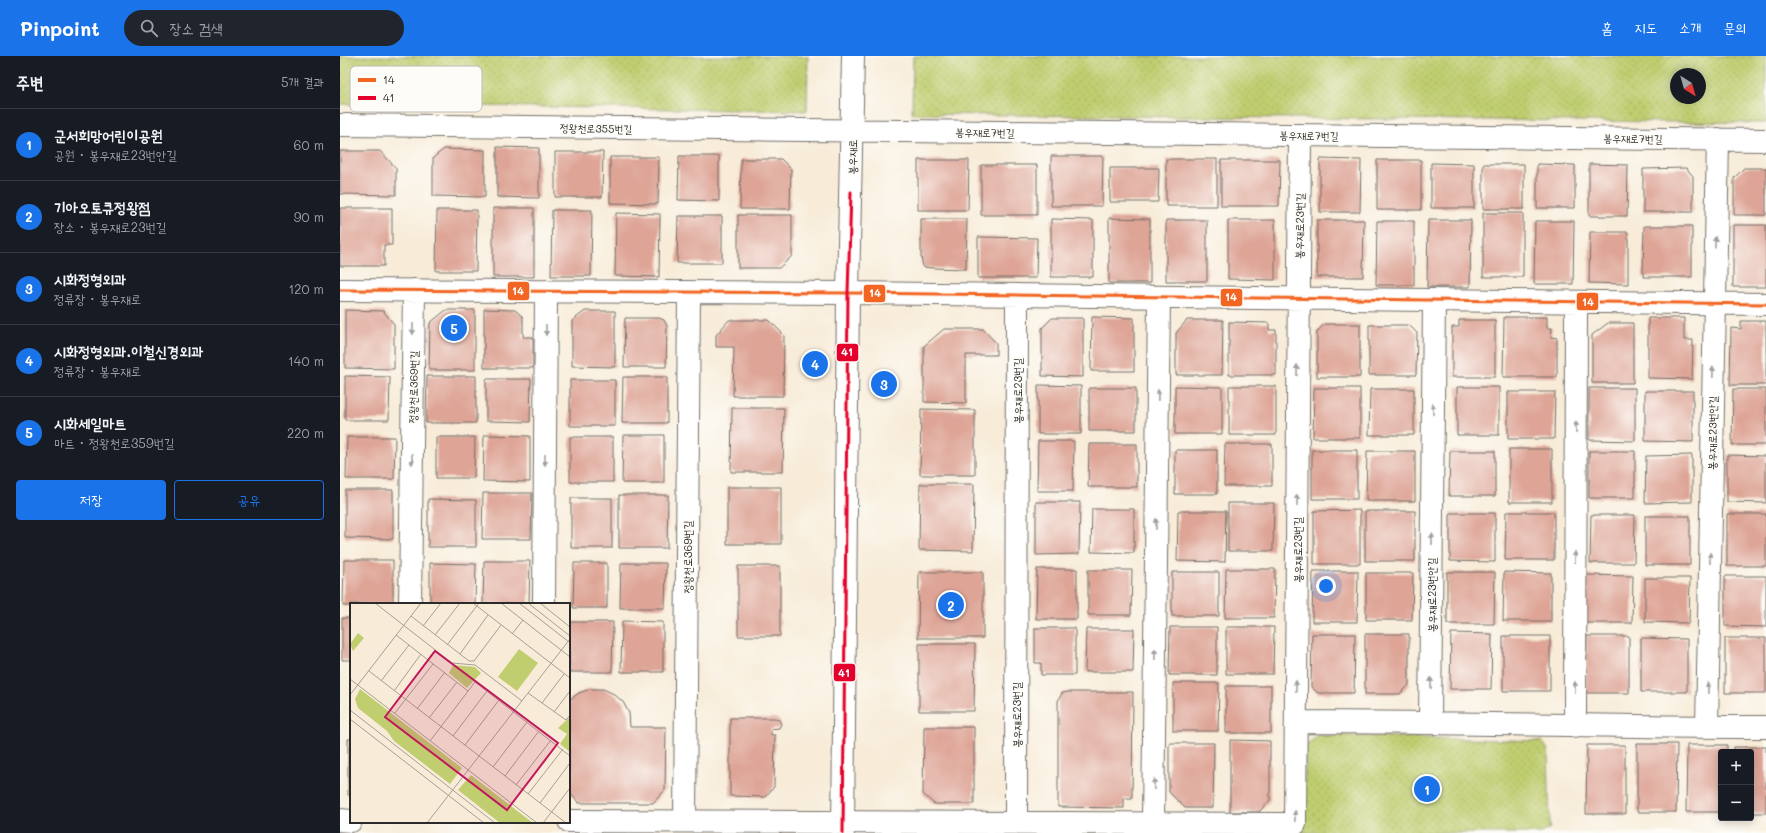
<!DOCTYPE html>
<html lang="ko">
<meta charset="utf-8">
<style>
:root{--surface:#171b24;--page:#20242c;--text:#f1f3f6;--muted:#9ea1a6;--line:#363941;--accent:#1a73e8}
body{margin:0;font-family:Mali,"Poor Story",sans-serif;background:var(--page);color:var(--text)}
.controls{position:absolute;right:12px;bottom:12px;display:grid;overflow:hidden;border-radius:4px;box-shadow:0 2px 10px #0003}
.controls button{width:36px;height:36px;display:grid;place-items:center;padding:0;border:0;border-bottom:1px solid var(--line);background:var(--surface);color:var(--text);font:20px sans-serif}
.compass{position:absolute;left:1330px;top:12px;width:36px;height:36px;border-radius:50%;background:var(--surface);box-shadow:0 2px 10px #0003;rotate:143deg}
.you{position:absolute;left:986px;top:530px;width:14px;height:14px;margin:-10px;border:3px solid #fff;border-radius:50%;background:#1a73e8;box-shadow:0 0 0 6px #1a73e833}
.badge{display:grid;place-items:center;width:26px;height:26px;border-radius:50%;background:var(--accent);color:#fff;font-size:13px;font-weight:700}
.pin{position:absolute;translate:-50% -50%;border:2px solid #fff;box-shadow:0 1px 4px #0006}
.list{margin:0;padding:0;list-style:none}
h2{display:flex;justify-content:space-between;align-items:center;height:52px;margin:0;padding:0 16px;font-size:17px}
h2 small{font-size:13px;font-weight:400;color:var(--muted)}
.list li{display:grid;grid-template-columns:26px 1fr auto;gap:12px;align-items:center;box-sizing:border-box;height:72px;padding:0 16px;border-top:1px solid var(--line)}
.list b{display:block;font-size:15px;white-space:nowrap}
.list p{margin:0;font-size:13px;white-space:nowrap;color:var(--muted)}
.list em{font-size:13px;font-style:normal;color:var(--muted)}
.actions{display:flex;gap:8px;padding:12px 16px}
.actions a{flex:1;padding:9px 0;border:1px solid var(--accent);border-radius:4px;text-align:center;font-size:14px;color:var(--accent)}
.actions .main{background:var(--accent);color:#fff}
.icon{flex:none;width:22px;height:22px;fill:none;stroke:currentColor;stroke-width:2;stroke-linecap:round;stroke-linejoin:round}
.map{position:relative;flex:none;width:1426px;height:777px;overflow:hidden}
header{display:flex;align-items:center;gap:24px;box-sizing:border-box;height:56px;padding:0 20px;background:var(--accent);color:#fff}
header strong{font-size:19px}
nav{display:flex;gap:22px;margin-inline-start:auto;font-size:14px}
.search{width:280px;height:36px;background:var(--page);display:flex;align-items:center;gap:10px;box-sizing:border-box;padding:0 14px;border-radius:22px;color:var(--muted);font-size:15px}
main{display:flex}
aside{flex:1;background:var(--surface)}
.map>svg:first-child{display:block}
</style>
<header>
<strong>Pinpoint</strong>
<div class="search"><svg class="icon" aria-label="search" viewBox="0 0 24 24"><circle cx="10" cy="10" r="6"/><path d="M15 15l6 6"/></svg>장소 검색</div>
<nav><a>홈</a><a>지도</a><a>소개</a><a>문의</a></nav>
</header>
<main>
<aside>
<h2>주변<small>5개 결과</small></h2>
<ul class="list">
<li><span class="badge">1</span><div><b>군서희망어린이공원</b><p>공원 · 봉우재로23번안길</p></div><em>60 m</em></li>
<li><span class="badge">2</span><div><b>기아오토큐정왕점</b><p>장소 · 봉우재로23번길</p></div><em>90 m</em></li>
<li><span class="badge">3</span><div><b>시화정형외과</b><p>정류장 · 봉우재로</p></div><em>120 m</em></li>
<li><span class="badge">4</span><div><b>시화정형외과.이철신경외과</b><p>정류장 · 봉우재로</p></div><em>140 m</em></li>
<li><span class="badge">5</span><div><b>시화세일마트</b><p>마트 · 정왕천로359번길</p></div><em>220 m</em></li>
</ul>
<div class="actions"><a class="main">저장</a><a>공유</a></div>
</aside>
<div class="map">
<svg width="1426" height="777" viewBox="0 0 1426 777">
<defs>
<pattern id="park-dots" width="8" height="8" patternUnits="userSpaceOnUse"><rect width="8" height="8" fill="#c0ce70"/><path d="M2 2h.1M6 6h.1" fill="none" stroke="#a5b161" stroke-width="1.8" stroke-linecap="round"/></pattern>
</defs>
<rect width="100%" height="100%" fill="#fdfcf7"/>
<filter id="ink" filterUnits="userSpaceOnUse"><feTurbulence type="fractalNoise" baseFrequency=".025" numOctaves="2"/><feDisplacementMap in="SourceGraphic" scale="8" xChannelSelector="R" yChannelSelector="G"/><feConvolveMatrix kernelMatrix="1 2 1 2 8 2 1 2 1" color-interpolation-filters="sRGB"/></filter>
<filter id="wash" filterUnits="userSpaceOnUse"><feTurbulence type="fractalNoise" baseFrequency=".012" numOctaves="4" result="noise"/><feDisplacementMap in="SourceGraphic" scale="16" xChannelSelector="R" yChannelSelector="G"/><feGaussianBlur stdDeviation="0.9" result="paint"/><feColorMatrix in="noise" values="0 0 0 0 0 0 0 0 0 0 0 0 0 0 0 0 0 1.4 0 .05"/><feComposite in="paint" operator="in"/></filter>
<g filter="url(#wash)">
<rect width="100%" height="100%" fill="#f8ecd9"/>
<path fill="url(#park-dots)" stroke="#767c4e" fill-rule="evenodd" d="M 0,0 L 468,0 L 467,55 L 0,48 Z
M 573,0 L 1426,0 L 1426,67 L 572,58 ZM 1336,18 L 1360,18 L 1360,42 L 1336,42 Z
M 978,679 L 1202,685 L 1208,694 L 1210,772 L 1202,777 L 963,777 L 966,690 Z"/>
<g id="blocks">
<path fill="#dea597" d="M 157,91 L 199,92 L 199,142 L 157,141 Z
M 104,93 L 145,94 L 145,141 L 93,140 L 93,102 Z
M 0,95 L 40,95 L 56,112 L 56,139 L 0,138 Z
M 215,96 L 263,96 L 262,141 L 215,141 Z
M 339,100 L 379,100 L 379,145 L 338,144 Z
M 711,100 L 763,100 L 762,150 L 711,150 Z
M 270,101 L 319,101 L 318,148 L 270,147 Z
M 401,103 L 441,103 L 451,113 L 450,153 L 400,153 Z
M 826,103 L 877,103 L 877,150 L 826,150 Z
M 980,103 L 1021,104 L 1020,156 L 980,156 Z
M 578,104 L 629,104 L 628,154 L 578,154 Z
M 881,104 L 940,104 L 939,150 L 881,150 Z
M 1037,104 L 1081,104 L 1081,154 L 1037,154 Z
M 1091,107 L 1134,108 L 1134,152 L 1091,152 Z
M 1143,108 L 1184,108 L 1184,153 L 1143,153 Z
M 1197,108 L 1235,109 L 1235,152 L 1197,152 Z
M 1249,108 L 1288,109 L 1287,160 L 1249,160 Z
M 641,109 L 697,109 L 697,159 L 641,159 Z
M 770,112 L 819,112 L 818,146 L 770,146 Z
M 1346,112 L 1353,120 L 1353,156 L 1303,156 L 1303,113 Z
M 1404,112 L 1426,112 L 1426,159 L 1394,159 L 1394,122 Z
M 0,152 L 52,152 L 52,189 L 44,189 L 44,210 L 0,210 Z
M 153,152 L 194,152 L 194,221 L 153,221 Z
M 97,154 L 137,154 L 136,215 L 96,215 Z
M 212,154 L 252,154 L 251,220 L 211,220 Z
M 276,157 L 320,158 L 319,221 L 275,220 Z
M 1143,157 L 1183,157 L 1183,221 L 1143,221 Z
M 398,159 L 452,159 L 452,200 L 439,212 L 398,212 Z
M 338,160 L 382,160 L 382,207 L 337,207 Z
M 769,162 L 810,163 L 810,227 L 769,227 Z
M 581,163 L 627,163 L 626,213 L 593,212 L 583,211 L 581,201 Z
M 711,163 L 753,164 L 753,221 L 711,221 Z
M 826,164 L 867,164 L 867,225 L 826,225 Z
M 888,164 L 935,164 L 935,224 L 888,223 Z
M 977,164 L 1024,164 L 1023,221 L 977,221 Z
M 1088,164 L 1131,164 L 1130,231 L 1087,231 Z
M 1037,165 L 1074,165 L 1074,229 L 1036,229 Z
M 1195,165 L 1234,165 L 1233,228 L 1194,228 Z
M 1393,169 L 1426,169 L 1426,231 L 1393,231 Z
M 1304,170 L 1352,170 L 1352,221 L 1303,221 Z
M 1250,176 L 1288,176 L 1288,228 L 1249,227 Z
M 638,181 L 697,182 L 696,222 L 638,222 Z
M 144,253 L 175,254 L 183,261 L 183,281 L 193,281 L 193,312 L 144,312 Z
M 5,254 L 43,255 L 54,268 L 54,313 L 5,312 Z
M 106,254 L 135,254 L 135,314 L 89,314 L 90,267 Z
M 245,255 L 275,255 L 275,311 L 232,310 L 232,265 Z
M 752,261 L 794,262 L 794,315 L 751,315 Z
M 1164,261 L 1207,261 L 1207,272 L 1212,272 L 1211,281 L 1217,282 L 1217,321 L 1163,321 Z
M 285,262 L 319,262 L 324,264 L 327,270 L 326,311 L 284,311 Z
M 712,262 L 743,262 L 743,321 L 702,320 L 702,272 Z
M 1308,262 L 1344,262 L 1344,284 L 1353,284 L 1352,323 L 1308,322 Z
M 389,264 L 429,264 L 444,279 L 443,340 L 393,340 L 394,291 L 376,291 L 376,279 Z
M 847,264 L 883,264 L 882,319 L 836,319 L 836,277 Z
M 1119,264 L 1155,264 L 1155,321 L 1112,321 L 1112,271 L 1119,271 Z
M 1401,265 L 1426,265 L 1426,329 L 1390,329 L 1391,272 L 1401,273 Z
M 889,266 L 929,267 L 929,274 L 936,274 L 936,319 L 889,319 Z
M 1268,267 L 1293,267 L 1293,327 L 1252,327 L 1252,279 Z
M 984,268 L 1020,268 L 1020,321 L 977,321 L 977,276 Z
M 1029,269 L 1069,269 L 1077,277 L 1076,319 L 1029,319 Z
M 604,273 L 643,273 L 656,287 L 656,299 L 626,299 L 626,347 L 584,346 L 584,290 Z
M 5,320 L 50,321 L 49,364 L 5,364 Z
M 87,320 L 136,320 L 136,367 L 86,367 Z
M 283,321 L 327,321 L 327,367 L 282,367 Z
M 146,323 L 191,323 L 190,366 L 146,365 Z
M 230,324 L 275,324 L 275,370 L 230,370 Z
M 698,329 L 741,330 L 741,378 L 698,378 Z
M 835,330 L 882,331 L 882,378 L 835,378 Z
M 889,330 L 936,330 L 936,379 L 889,379 Z
M 1117,331 L 1159,331 L 1159,379 L 1117,379 Z
M 749,332 L 796,332 L 796,375 L 749,375 Z
M 974,332 L 1020,332 L 1020,382 L 973,382 Z
M 1249,332 L 1295,332 L 1295,385 L 1249,384 Z
M 1030,333 L 1074,333 L 1074,379 L 1029,379 Z
M 1393,333 L 1426,333 L 1426,389 L 1392,389 Z
M 1305,335 L 1353,335 L 1353,386 L 1305,385 Z
M 1168,336 L 1215,336 L 1214,383 L 1168,383 Z
M 392,352 L 444,352 L 443,416 L 391,416 Z
M 581,353 L 635,354 L 635,419 L 580,419 Z
M 144,379 L 190,380 L 190,426 L 143,425 Z
M 283,379 L 324,379 L 324,427 L 282,427 Z
M 7,381 L 55,381 L 54,423 L 6,423 Z
M 96,381 L 135,381 L 134,422 L 96,422 Z
M 230,381 L 273,381 L 273,426 L 230,426 Z
M 698,385 L 734,385 L 733,435 L 697,435 Z
M 749,388 L 797,388 L 797,431 L 748,431 Z
M 885,388 L 932,388 L 932,430 L 884,430 Z
M 1169,393 L 1212,393 L 1212,446 L 1169,446 Z
M 835,394 L 877,394 L 877,438 L 835,438 Z
M 972,394 L 1017,394 L 1017,443 L 972,443 Z
M 1027,395 L 1075,395 L 1075,445 L 1026,445 Z
M 1110,395 L 1155,395 L 1155,440 L 1109,440 Z
M 1249,395 L 1295,395 L 1295,442 L 1249,442 Z
M 1352,399 L 1352,446 L 1305,447 L 1306,400 Z
M 1387,399 L 1426,400 L 1426,447 L 1387,446 Z
M 580,428 L 634,428 L 633,495 L 579,494 Z
M 387,431 L 441,431 L 441,488 L 387,488 Z
M 5,434 L 53,434 L 53,483 L 5,482 Z
M 143,437 L 192,437 L 191,483 L 142,483 Z
M 279,439 L 328,439 L 327,492 L 279,492 Z
M 231,442 L 272,442 L 272,492 L 231,492 Z
M 88,443 L 136,444 L 136,491 L 88,491 Z
M 696,446 L 740,446 L 739,498 L 696,499 Z
M 888,447 L 934,447 L 933,495 L 888,495 Z
M 752,453 L 794,453 L 794,497 L 751,496 Z
M 1020,454 L 1020,508 L 974,508 L 974,455 Z
M 838,455 L 886,455 L 885,506 L 837,505 Z
M 1025,455 L 1075,455 L 1075,505 L 1025,505 Z
M 1166,456 L 1214,456 L 1214,504 L 1165,504 Z
M 1110,457 L 1155,457 L 1155,506 L 1110,505 Z
M 1387,458 L 1426,458 L 1426,510 L 1387,510 Z
M 1251,459 L 1295,459 L 1294,507 L 1250,507 Z
M 1305,460 L 1350,460 L 1350,509 L 1305,509 Z
M 4,504 L 53,504 L 53,548 L 11,548 L 11,550 L 3,550 Z
M 144,505 L 190,505 L 189,548 L 143,548 Z
M 90,507 L 136,508 L 135,548 L 90,548 Z
M 234,507 L 267,507 L 267,552 L 233,552 Z
M 281,507 L 326,507 L 325,552 L 280,552 Z
M 398,510 L 440,510 L 440,580 L 398,580 Z
M 697,513 L 737,513 L 737,563 L 696,563 Z
M 886,513 L 935,513 L 934,562 L 885,562 Z
M 748,514 L 792,514 L 791,559 L 748,559 Z
M 973,515 L 1018,515 L 1017,566 L 972,566 Z
M 579,516 L 643,516 L 643,582 L 578,582 Z
M 832,516 L 879,516 L 879,560 L 832,560 Z
M 1107,516 L 1155,516 L 1154,568 L 1107,568 Z
M 1164,516 L 1211,517 L 1211,565 L 1163,565 Z
M 1026,517 L 1073,517 L 1072,564 L 1026,564 Z
M 1246,519 L 1293,520 L 1292,567 L 1246,567 Z
M 1385,520 L 1426,520 L 1426,571 L 1385,570 Z
M 1305,522 L 1350,522 L 1349,567 L 1305,566 Z
M 2,562 L 11,562 L 11,604 L 2,604 Z
M 282,565 L 323,566 L 323,616 L 281,616 Z
M 229,566 L 273,566 L 272,616 L 229,616 Z
M 830,571 L 877,571 L 877,619 L 829,619 Z
M 886,571 L 934,571 L 933,618 L 886,618 Z
M 695,572 L 735,572 L 735,619 L 701,619 L 701,607 L 695,607 Z
M 746,573 L 794,573 L 793,616 L 745,616 Z
M 1111,577 L 1152,578 L 1151,633 L 1110,633 Z
M 972,578 L 1015,578 L 1014,637 L 978,637 L 971,631 Z
M 1025,578 L 1069,578 L 1069,629 L 1060,638 L 1025,638 Z
M 1163,580 L 1210,580 L 1210,635 L 1163,635 Z
M 1247,580 L 1289,580 L 1289,637 L 1246,637 Z
M 1301,582 L 1347,583 L 1347,636 L 1301,636 Z
M 1385,582 L 1426,582 L 1426,637 L 1385,637 Z
M 579,588 L 635,588 L 634,655 L 579,655 Z
M 833,627 L 879,627 L 878,675 L 833,675 Z
M 886,630 L 931,630 L 931,677 L 886,677 Z
M 250,633 L 263,633 L 274,638 L 283,646 L 289,657 L 290,671 L 326,671 L 325,734 L 313,747 L 239,747 L 229,736 L 229,644 L 239,637 Z
M 728,636 L 793,636 L 792,742 L 784,742 L 784,752 L 718,751 L 718,645 L 722,637 Z
M 390,662 L 435,662 L 439,664 L 441,668 L 439,672 L 431,673 L 431,679 L 435,679 L 434,731 L 425,741 L 390,740 Z
M 584,671 L 634,671 L 634,748 L 594,748 L 583,738 Z
M 8,683 L 11,683 L 11,739 L 8,739 Z
M 890,684 L 930,685 L 930,744 L 919,756 L 890,756 Z
M 829,687 L 874,687 L 873,752 L 845,752 L 829,736 Z
M 1297,688 L 1337,688 L 1336,756 L 1297,756 Z
M 1247,689 L 1285,689 L 1285,758 L 1246,758 Z
M 1347,689 L 1387,689 L 1387,696 L 1381,696 L 1381,756 L 1346,756 Z
M 1394,691 L 1426,691 L 1426,757 L 1411,757 L 1411,696 L 1394,696 Z"/>
</g>
</g>
<g filter="url(#ink)">
<use href="#blocks" fill-opacity="0" stroke="#736f68" stroke-width="1"/>
<g fill="none" stroke-linecap="round" stroke-linejoin="round">
<defs>
<path id="minor" d="M 0,69 L 1426,84
M 0,234 L 508,237 L 1426,248
M 70,548 L 74,234
M 204,548 L 206,235
M 956,666 C 1113,666 1269,671 1426,671
M 1090,666 L 1094,244
M 1235,670 L 1236,246
M 1367,671 L 1378,83
M 0,764 L 11,765
M 229,765 L 955,768 L 960,79
M 345,765 L 349,236
M 676,767 L 677,239
M 813,767 L 819,241
M 503,777 L 508,237 L 513,0"/>
</defs>
<use href="#minor" stroke="#736f68" stroke-width="24"/>
<use href="#minor" stroke="#fff" stroke-width="22"/>
<defs>
<path id="bus-1" d="M 0,234 L 508,237 L 1426,248"/>
<path id="bus-2" d="M 503,777 L 508,237 L 511,136"/>
</defs>
<use href="#bus-1" stroke="#fdfcf7" stroke-width="6"/>
<use href="#bus-2" stroke="#fdfcf7" stroke-width="6"/>
<use href="#bus-1" stroke="#f26522" stroke-width="3"/>
<use href="#bus-2" stroke="#e4002b" stroke-width="3"/>
</g>
<defs><path id="oneway-solid" d="M-6-.8H1V-3.2L6.5 0L1 3.2V.8H-6Z"/></defs>
<g fill="#a0a0a0">
<use href="#oneway-solid" transform="translate(1375 186) rotate(-89)"/>
<use href="#oneway-solid" transform="translate(73 273) rotate(91)"/>
<use href="#oneway-solid" transform="translate(206 274) rotate(90)"/>
<use href="#oneway-solid" transform="translate(957 314) rotate(-90)"/>
<use href="#oneway-solid" transform="translate(1373 316) rotate(-89)"/>
<use href="#oneway-solid" transform="translate(818 339) rotate(-89)"/>
<use href="#oneway-solid" transform="translate(1093 353) rotate(-90)"/>
<use href="#oneway-solid" transform="translate(1236 371) rotate(-90)"/>
<use href="#oneway-solid" transform="translate(72 403) rotate(91)"/>
<use href="#oneway-solid" transform="translate(205 404) rotate(90)"/>
<use href="#oneway-solid" transform="translate(957 444) rotate(-90)"/>
<use href="#oneway-solid" transform="translate(816 468) rotate(-89)"/>
<use href="#oneway-solid" transform="translate(1092 483) rotate(-90)"/>
<use href="#oneway-solid" transform="translate(1235 501) rotate(-90)"/>
<use href="#oneway-solid" transform="translate(1370 502) rotate(-89)"/>
<use href="#oneway-solid" transform="translate(815 598) rotate(-89)"/>
<use href="#oneway-solid" transform="translate(1091 627) rotate(-90)"/>
<use href="#oneway-solid" transform="translate(956 630) rotate(-90)"/>
<use href="#oneway-solid" transform="translate(1235 631) rotate(-90)"/>
<use href="#oneway-solid" transform="translate(1368 632) rotate(-89)"/>
<use href="#oneway-solid" transform="translate(814 728) rotate(-89)"/>
<use href="#oneway-solid" transform="translate(955 760) rotate(-89)"/>
</g>
</g>
<g text-anchor="middle" dominant-baseline="central" stroke-width="3.5" stroke-linejoin="round" paint-order="stroke">
<g font-size="11" fill="#2b2b2b" stroke="#fdfcf7">
<text transform="translate(256 72) rotate(1)">정왕천로355번길</text>
<text transform="translate(645 76) rotate(1)">봉우재로7번길</text>
<text transform="translate(969 79) rotate(1)">봉우재로7번길</text>
<text transform="translate(1293 82) rotate(1)">봉우재로7번길</text>
<text transform="translate(512 101) rotate(-89)">봉우재로</text>
<text transform="translate(959 170) rotate(-89)">봉우재로23번길</text>
<text transform="translate(73 331) rotate(-89)">정왕천로369번길</text>
<text transform="translate(677 335) rotate(-90)">봉우재로23번길</text>
<text transform="translate(1372 377) rotate(-89)">봉우재로23번안길</text>
<text transform="translate(957 494) rotate(-90)">봉우재로23번길</text>
<text transform="translate(347 501) rotate(-90)">정왕천로369번길</text>
<text transform="translate(1091 539) rotate(-90)">봉우재로23번안길</text>
<text transform="translate(676 659) rotate(-90)">봉우재로23번길</text>
</g>
</g>
<g transform="translate(10 547)">
<rect width="220" height="220" fill="#f8ecd9"/>
<path d="M 8,30 L 14,35 L 3,48 L 0,41 ZM 169,46 L 188,60 L 167,88 L 148,74 Z" fill="#c0ce70"/>
<path d="M 103,62 L 125,64 L 131,70 L 117,85 L 99,70 ZM 10,86 L 112,165 L 100,181 L 44,138 L 37,128 L 8,105 L 5,96 ZM 220,114 L 220,149 L 210,141 L 217,131 L 208,125 ZM 121,172 L 183,220 L 150,220 L 108,187 Z" fill="#c0ce70"/>
<path fill="none" stroke="#a69f93" stroke-width="1" d="M 25,0 L 102,60 L 125,62 L 172,98M 123,0 L 220,75M 151,0 L 220,54M 169,0 L 219,39M 178,0 L 220,33M 190,0 L 220,24M 61,13 L 119,58 L 124,58 L 151,22M 73,23 L 91,0M 162,31 L 173,17M 46,32 L 118,88M 85,32 L 110,0M 97,42 L 129,0M 110,51 L 138,12M 19,68 L 216,220M 0,76 L 187,220M 31,78 L 59,42M 44,88 L 71,51M 178,90 L 216,117 L 220,112M 0,92 L 71,0M 192,100 L 214,71M 67,106 L 95,69M 0,107 L 145,220M 204,109 L 220,88M 45,110 L 83,61M 79,115 L 107,79M 0,116 L 134,220M 103,133 L 137,88M 80,138 L 125,79 L 220,153M 115,142 L 149,97M 143,164 L 177,119M 155,173 L 189,128M 166,182 L 201,137M 178,191 L 213,146M 190,200 L 220,160M 77,220 L 220,36M 193,220 L 220,185"/>
<path fill="#c2185b" fill-opacity="0.15" stroke="#c2185b" stroke-width="2" d="M 85,48 L 208,140 L 157,207 L 35,114 Z"/>
<rect width="220" height="220" fill="none" stroke="#2b2b2b" stroke-width="2"/>
</g>
<rect x="10" y="10" width="132" height="46" rx="6" fill="#fdfcf7" stroke="#bebdba" stroke-width="1"/>
<rect x="18" y="22" width="18" height="4" fill="#f26522"/>
<rect x="18" y="40" width="18" height="4" fill="#e4002b"/>
<g font-size="11" fill="#2b2b2b">
<text x="43" y="28">14</text>
<text x="43" y="46">41</text>
</g>
<g stroke="#fdfcf7" stroke-width="1.5">
<rect x="167" y="225" width="23" height="20" rx="4" fill="#f26522"/>
<rect x="523" y="228" width="23" height="19" rx="4" fill="#f26522"/>
<rect x="880" y="232" width="23" height="19" rx="4" fill="#f26522"/>
<rect x="1236" y="236" width="23" height="19" rx="4" fill="#f26522"/>
<rect x="496" y="287" width="23" height="19" rx="4" fill="#e4002b"/>
<rect x="493" y="607" width="23" height="19" rx="4" fill="#e4002b"/>
</g>
<g font-size="11" text-anchor="middle" font-weight="bold" fill="#fff">
<text x="178" y="239">14</text>
<text x="535" y="241">14</text>
<text x="891" y="245">14</text>
<text x="1248" y="250">14</text>
<text x="507" y="300">41</text>
<text x="504" y="621">41</text>
</g>
</svg>
<div class="controls">
<button>+</button>
<button>−</button>
</div>
<svg class="compass" viewBox="-18 -18 36 36"><path d="M0-13l5 13h-10z" fill="#e53935"/><path d="M0 13l5-13h-10z" fill="#9ea1a6"/></svg>
<div class="you"></div>
<div class="pin badge" style="left:1087px;top:733px">1</div>
<div class="pin badge" style="left:611px;top:549px">2</div>
<div class="pin badge" style="left:544px;top:328px">3</div>
<div class="pin badge" style="left:475px;top:308px">4</div>
<div class="pin badge" style="left:114px;top:272px">5</div>
</div>
</main>
